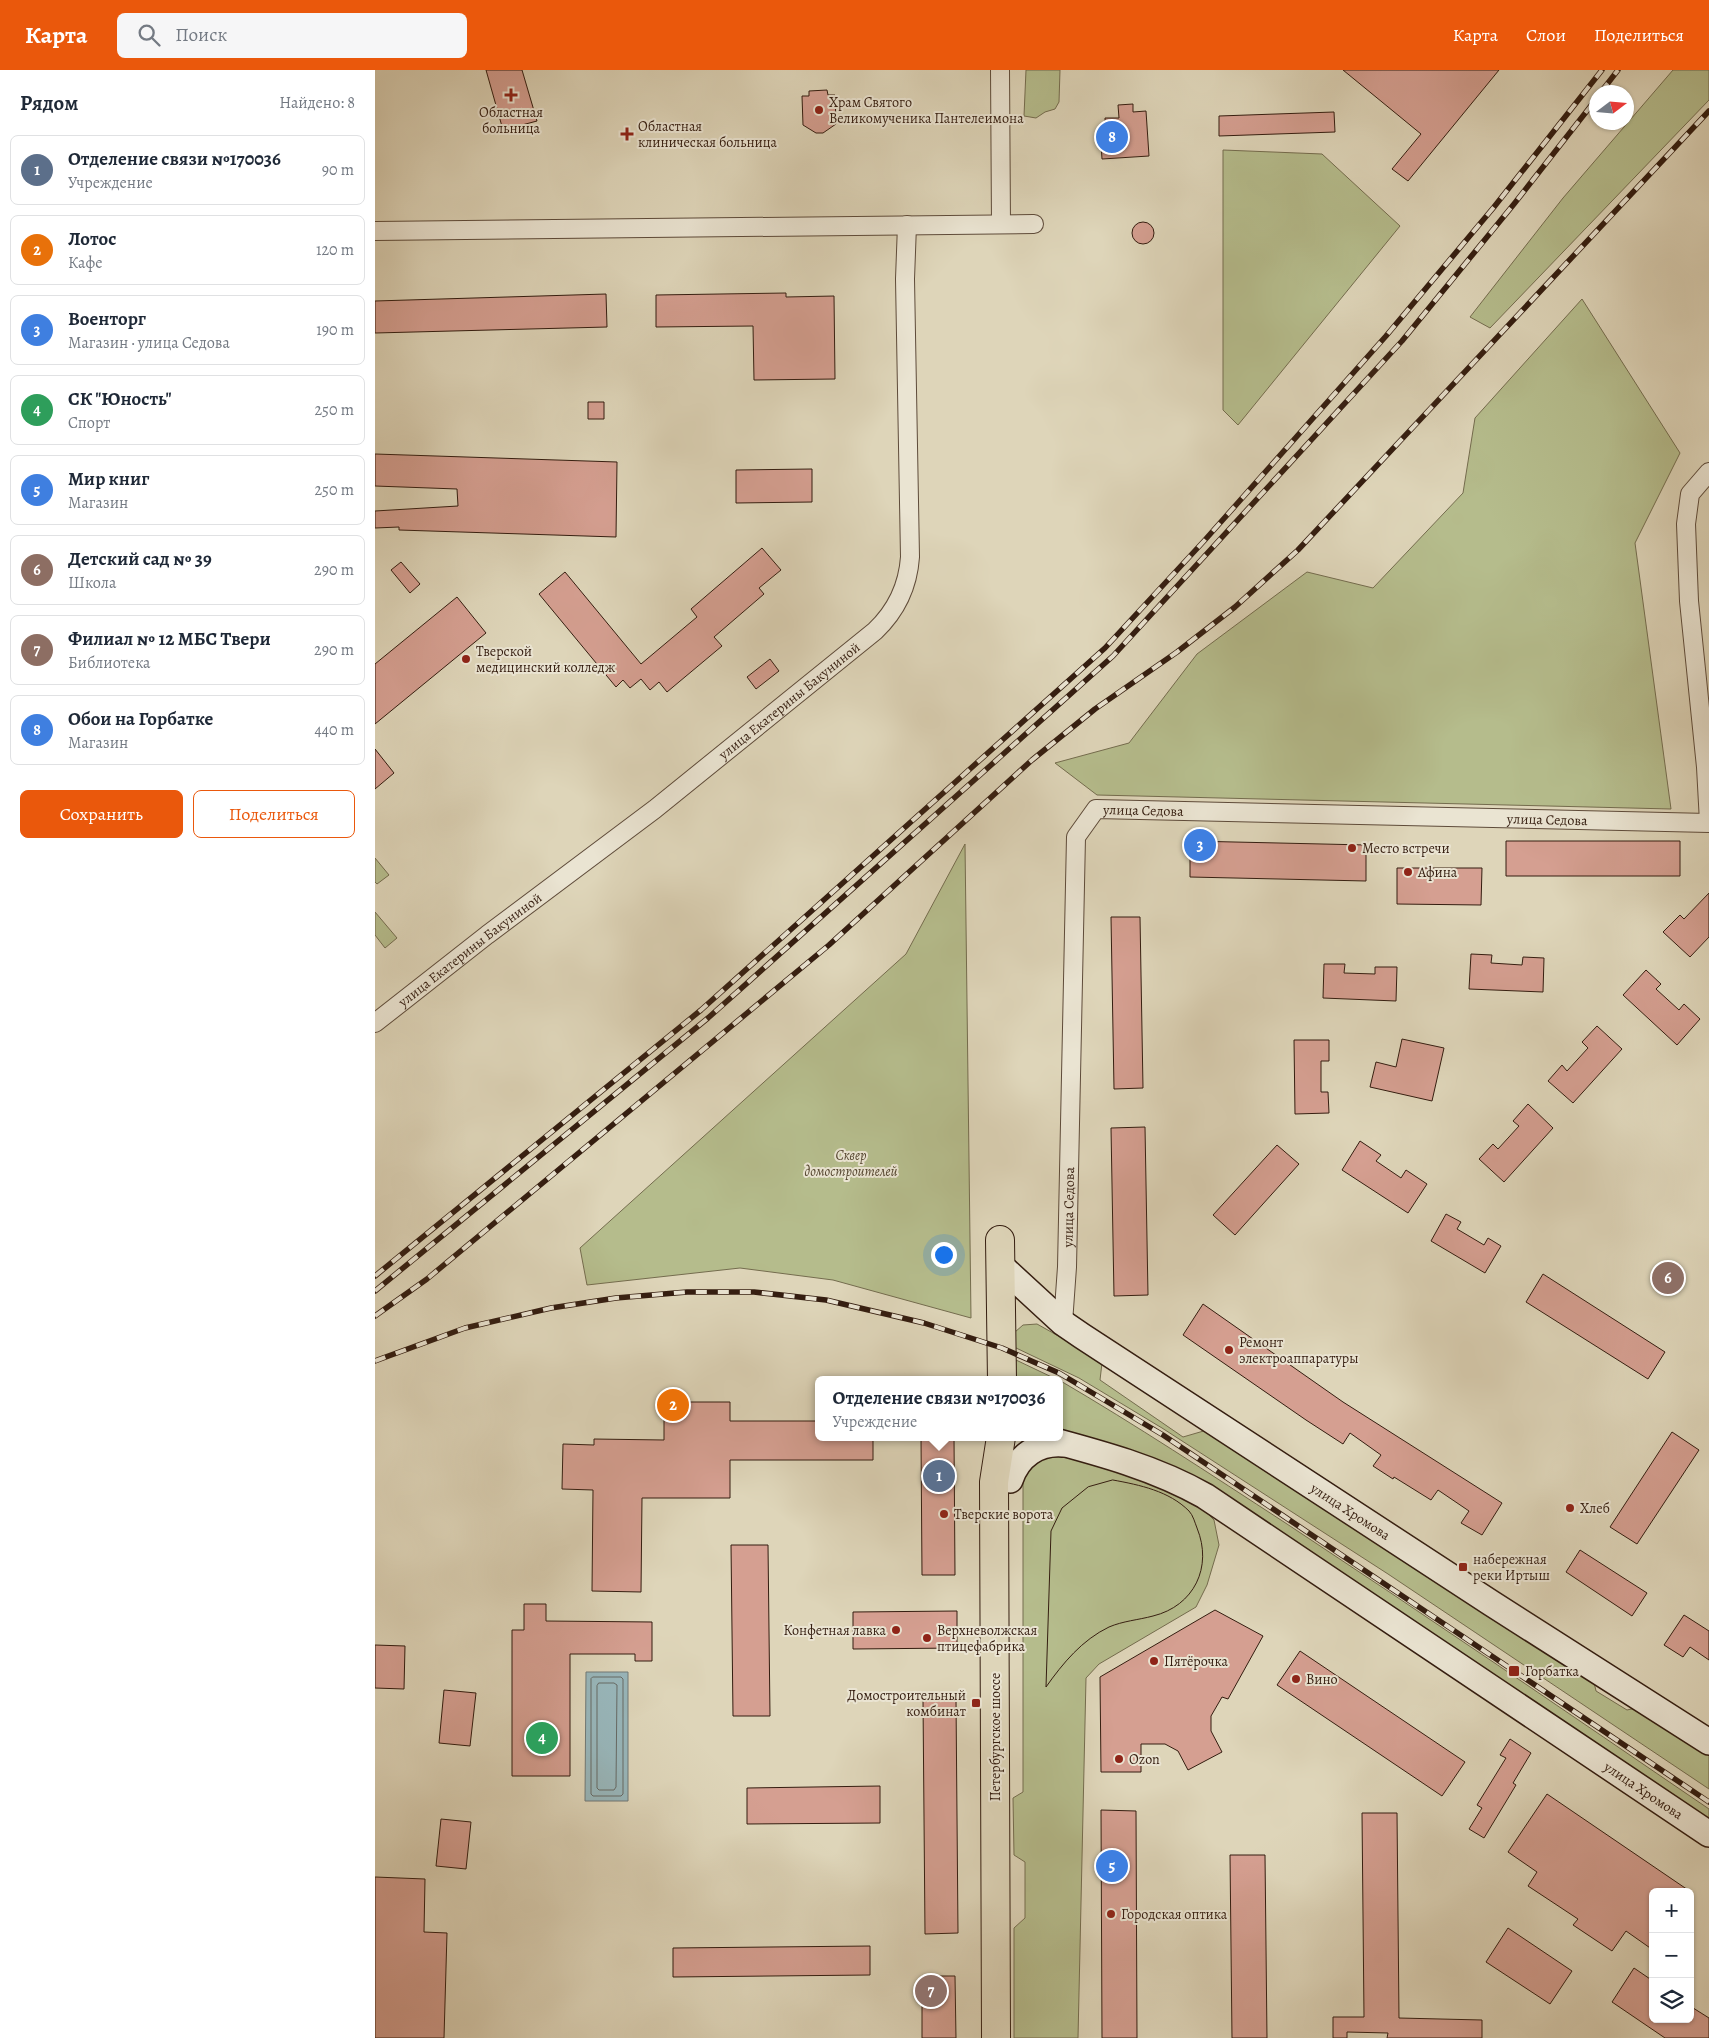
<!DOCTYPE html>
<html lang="ru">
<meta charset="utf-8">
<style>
:root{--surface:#fff;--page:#f6f6f7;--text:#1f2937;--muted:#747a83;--line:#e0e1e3;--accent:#ea580c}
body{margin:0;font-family:Alegreya,serif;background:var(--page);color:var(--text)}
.controls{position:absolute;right:15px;bottom:15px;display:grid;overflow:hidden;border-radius:8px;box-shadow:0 1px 4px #0004}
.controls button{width:45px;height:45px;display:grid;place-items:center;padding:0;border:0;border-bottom:1px solid var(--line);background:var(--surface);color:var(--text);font:25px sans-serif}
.compass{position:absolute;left:1214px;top:15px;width:45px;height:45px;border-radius:50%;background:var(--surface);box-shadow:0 1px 4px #0004;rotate:74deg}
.you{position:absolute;left:568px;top:1184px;width:18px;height:18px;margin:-12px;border:4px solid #fff;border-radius:50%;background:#1a73e8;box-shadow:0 0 0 8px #1a73e833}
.badge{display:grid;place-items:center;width:32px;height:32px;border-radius:50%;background:var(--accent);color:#fff;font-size:16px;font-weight:700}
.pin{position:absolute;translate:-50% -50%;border:2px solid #fff;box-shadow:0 1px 5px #0006}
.popup{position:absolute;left:440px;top:1306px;width:248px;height:65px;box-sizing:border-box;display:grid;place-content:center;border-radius:8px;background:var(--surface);filter:drop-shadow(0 1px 4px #0005);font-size:16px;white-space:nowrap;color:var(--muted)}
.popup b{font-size:19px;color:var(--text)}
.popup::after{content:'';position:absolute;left:50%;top:100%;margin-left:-10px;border:10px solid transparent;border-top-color:var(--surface)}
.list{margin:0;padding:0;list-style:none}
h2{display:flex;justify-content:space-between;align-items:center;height:65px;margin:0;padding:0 20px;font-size:21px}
h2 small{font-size:16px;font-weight:400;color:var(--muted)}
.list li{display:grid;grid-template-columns:32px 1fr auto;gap:15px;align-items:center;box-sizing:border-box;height:70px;margin:0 10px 10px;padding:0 10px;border:1px solid var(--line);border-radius:8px}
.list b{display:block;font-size:19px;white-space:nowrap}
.list p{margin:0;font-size:16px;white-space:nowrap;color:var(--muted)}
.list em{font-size:16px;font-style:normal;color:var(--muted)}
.actions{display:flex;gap:10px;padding:15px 20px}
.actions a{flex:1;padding:11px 0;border:1px solid var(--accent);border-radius:8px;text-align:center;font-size:18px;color:var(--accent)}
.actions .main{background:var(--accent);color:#fff}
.icon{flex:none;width:28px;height:28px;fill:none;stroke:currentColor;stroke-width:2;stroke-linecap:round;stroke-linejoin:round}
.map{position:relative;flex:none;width:1334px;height:1968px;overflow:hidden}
header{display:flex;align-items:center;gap:30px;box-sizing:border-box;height:70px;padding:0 25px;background:var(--accent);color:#fff}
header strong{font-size:24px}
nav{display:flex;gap:28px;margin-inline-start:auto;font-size:18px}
.search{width:350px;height:45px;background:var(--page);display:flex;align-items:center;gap:12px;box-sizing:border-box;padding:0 18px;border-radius:8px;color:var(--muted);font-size:19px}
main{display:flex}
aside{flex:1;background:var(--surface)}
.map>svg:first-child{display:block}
</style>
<header>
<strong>Карта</strong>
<div class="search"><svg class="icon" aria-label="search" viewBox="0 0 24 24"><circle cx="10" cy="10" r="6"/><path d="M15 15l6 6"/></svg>Поиск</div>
<nav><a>Карта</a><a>Слои</a><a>Поделиться</a></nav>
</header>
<main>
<aside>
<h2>Рядом<small>Найдено: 8</small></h2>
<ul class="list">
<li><span class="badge" style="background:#5c6f8a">1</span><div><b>Отделение связи №170036</b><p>Учреждение</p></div><em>90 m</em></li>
<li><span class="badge" style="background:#e8710a">2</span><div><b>Лотос</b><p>Кафе</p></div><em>120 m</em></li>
<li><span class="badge" style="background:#3f7fe0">3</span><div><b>Военторг</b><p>Магазин · улица Седова</p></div><em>190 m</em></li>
<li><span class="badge" style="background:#2e9e5b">4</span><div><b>СК &quot;Юность&quot;</b><p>Спорт</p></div><em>250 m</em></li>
<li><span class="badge" style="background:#3f7fe0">5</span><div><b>Мир книг</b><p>Магазин</p></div><em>250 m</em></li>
<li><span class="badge" style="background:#8d6e63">6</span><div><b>Детский сад № 39</b><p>Школа</p></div><em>290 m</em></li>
<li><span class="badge" style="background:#8d6e63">7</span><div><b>Филиал № 12 МБС Твери</b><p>Библиотека</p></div><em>290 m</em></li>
<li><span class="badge" style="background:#3f7fe0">8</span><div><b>Обои на Горбатке</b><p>Магазин</p></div><em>440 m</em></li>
</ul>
<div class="actions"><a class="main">Сохранить</a><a>Поделиться</a></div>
</aside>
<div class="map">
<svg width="1334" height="1968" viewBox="0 0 1334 1968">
<rect width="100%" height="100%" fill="#ded5b9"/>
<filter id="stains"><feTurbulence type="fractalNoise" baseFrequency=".004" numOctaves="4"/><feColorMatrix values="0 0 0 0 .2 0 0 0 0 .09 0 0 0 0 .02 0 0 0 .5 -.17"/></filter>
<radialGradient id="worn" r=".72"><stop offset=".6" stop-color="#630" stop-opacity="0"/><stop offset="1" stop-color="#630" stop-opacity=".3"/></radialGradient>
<path fill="#b5bc8c" stroke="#746c4e" d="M 651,0 L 685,0 L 684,32 L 680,39 L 670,42 L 661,48 L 649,46 Z
M 1298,0 L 1334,0 L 1334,30 L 1115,258 L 1095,247 L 1188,128 Z
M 848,80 L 947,84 L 1025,156 L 863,355 L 848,340 Z
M 1207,229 L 1305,383 L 1260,473 L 1296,739 L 722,725 L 680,693 L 754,673 L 822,584 L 932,502 L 998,518 L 1088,423 L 1100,348 Z
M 590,774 L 596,1248 L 458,1210 L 365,1198 L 212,1215 L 205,1178 L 531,884 Z
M 0,788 L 14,805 L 2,814 L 0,812 Z
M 0,842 L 22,868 L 10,878 L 0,865 Z
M 662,1254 L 721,1287 L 727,1293 L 725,1310 L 808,1367 L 832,1360 L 1218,1608 L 1221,1621 L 1252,1640 L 1265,1637 L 1334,1683 L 1334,1719 L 1013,1504 L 787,1358 L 704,1308 L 639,1277 L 640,1262 L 648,1255 Z
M 641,1290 L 683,1310 L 640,1310 Z
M 684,1310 C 761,1355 835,1404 909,1452 C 1052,1546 1193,1643 1334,1739 L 1334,1749 L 884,1448 L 684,1361 Z
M 674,1384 L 690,1384 L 748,1402 L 823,1434 L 839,1450 L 844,1475 L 832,1515 L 821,1537 L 724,1594 L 711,1608 L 703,1968 L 639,1968 L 639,1858 L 650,1848 L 650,1792 L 639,1785 L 638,1728 L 648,1722 L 648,1404 L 659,1393 Z"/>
<path fill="#98b6ba" stroke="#707976" d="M 211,1602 L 253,1602 L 253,1731 L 210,1731 Z"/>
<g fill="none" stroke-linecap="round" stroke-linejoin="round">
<path stroke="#666a65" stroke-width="1" d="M 218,1607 L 246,1607 L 248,1609 L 248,1724 L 246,1726 L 218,1726 L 216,1724 L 216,1609 Z
M 224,1613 L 239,1613 L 242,1615 L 241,1717 L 239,1720 L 224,1720 L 222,1718 L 222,1616 Z"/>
</g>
<path fill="#d59f91" stroke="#341d10" d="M 111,0 L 147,0 L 162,51 L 128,60 Z
M 968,0 L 1124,0 L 1033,111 L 1017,99 L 1046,64 Z
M 452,20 L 453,25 L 460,25 L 461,54 L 448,63 L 441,63 L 428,55 L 427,26 L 434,26 L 434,21 Z
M 758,34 L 758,42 L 771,41 L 774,86 L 727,89 L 726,74 L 731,74 L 730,48 L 744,48 L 743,35 Z
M 959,42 L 960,62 L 844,66 L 844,46 Z
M757 163a11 11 0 1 1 22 0a11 11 0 1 1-22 0Z
M 411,223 L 411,227 L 459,226 L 460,309 L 379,310 L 378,256 L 281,257 L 281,225 Z
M 231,224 L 232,257 L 0,263 L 0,231 Z
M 213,332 L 229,332 L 229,349 L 213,349 Z
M 0,384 L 242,392 L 241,467 L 24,460 L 24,457 L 0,458 L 0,441 L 83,436 L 82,419 L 0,416 Z
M 437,399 L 437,432 L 361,433 L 361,400 Z
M 387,478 L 406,500 L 384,518 L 389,524 L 339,567 L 347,576 L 292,622 L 284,612 L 275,620 L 266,609 L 255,618 L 248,610 L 241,617 L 164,524 L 190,502 L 266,594 L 322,547 L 316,539 Z
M 26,492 L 45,514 L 35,523 L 16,500 Z
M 82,527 L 111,563 L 0,654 L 0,594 Z
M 395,589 L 404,601 L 381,619 L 372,607 Z
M 0,679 L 19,703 L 0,719 Z
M 815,771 L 991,775 L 991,811 L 815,807 Z
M 1131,771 L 1305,771 L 1305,806 L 1131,806 Z
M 1022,798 L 1107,798 L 1106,835 L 1022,834 Z
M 1334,823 L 1334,867 L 1315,887 L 1288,862 L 1305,845 L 1309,849 Z
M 736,847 L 765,847 L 768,1018 L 739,1019 Z
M 1096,884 L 1117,885 L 1116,893 L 1147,895 L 1148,887 L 1169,888 L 1168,922 L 1094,919 Z
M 949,894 L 970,894 L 969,903 L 1000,904 L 1000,897 L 1022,897 L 1021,931 L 948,928 Z
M 1271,900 L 1286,914 L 1281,919 L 1304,940 L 1309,934 L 1325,949 L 1302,975 L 1248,925 Z
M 1222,956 L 1247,979 L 1198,1033 L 1173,1011 L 1187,995 L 1192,1001 L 1213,978 L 1207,972 Z
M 1027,969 L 1069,978 L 1057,1031 L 995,1017 L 1001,992 L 1021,997 Z
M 919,970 L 954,970 L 954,991 L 946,991 L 946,1022 L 953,1022 L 954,1043 L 920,1044 Z
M 1153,1034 L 1178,1058 L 1129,1112 L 1104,1089 L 1118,1074 L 1123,1079 L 1144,1056 L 1138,1051 Z
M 770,1057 L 773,1225 L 739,1226 L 736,1058 Z
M 985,1071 L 1006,1085 L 1001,1091 L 1026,1108 L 1031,1100 L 1052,1114 L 1033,1143 L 967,1100 Z
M 902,1075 L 924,1094 L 860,1165 L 838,1145 Z
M 1071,1144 L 1086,1152 L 1082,1159 L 1109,1175 L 1113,1168 L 1126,1176 L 1110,1203 L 1056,1171 Z
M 1168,1204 L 1290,1282 L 1273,1309 L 1151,1232 Z
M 828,1234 L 968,1332 L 1127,1433 L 1107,1465 L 1086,1453 L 1094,1441 L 1063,1420 L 1056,1430 L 1019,1407 L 1018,1409 L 998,1396 L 1006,1385 L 975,1363 L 968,1374 L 931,1350 L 808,1265 Z
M 289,1332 L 355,1332 L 355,1351 L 444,1351 L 444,1367 L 498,1367 L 498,1390 L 355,1390 L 355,1428 L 267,1428 L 266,1522 L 217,1521 L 218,1420 L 187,1419 L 188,1374 L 219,1375 L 219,1369 L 289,1370 Z
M 1297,1362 L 1324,1380 L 1262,1474 L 1235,1457 Z
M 546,1367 L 579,1367 L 580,1505 L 547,1505 Z
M 356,1475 L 393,1475 L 395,1646 L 358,1646 Z
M 1205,1480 L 1272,1523 L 1257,1546 L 1191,1502 Z
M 149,1534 L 171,1534 L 171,1551 L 277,1552 L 277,1591 L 260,1591 L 260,1584 L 195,1584 L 195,1706 L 137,1706 L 137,1560 L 149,1560 Z
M 840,1540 L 888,1566 L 853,1629 L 847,1627 L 836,1646 L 836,1661 L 847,1682 L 813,1700 L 803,1681 L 790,1674 L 766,1674 L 766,1702 L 726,1702 L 725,1607 Z
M 582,1541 L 582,1578 L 478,1579 L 478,1542 Z
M 1309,1545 L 1334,1561 L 1334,1590 L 1315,1577 L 1308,1587 L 1289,1575 Z
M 0,1575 L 30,1576 L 29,1619 L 0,1618 Z
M 925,1581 L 1090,1692 L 1067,1726 L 902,1615 Z
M 69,1620 L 101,1623 L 95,1676 L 64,1673 Z
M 581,1629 L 583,1863 L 550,1864 L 548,1630 Z
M 1135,1669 L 1156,1683 L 1138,1713 L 1141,1715 L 1109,1768 L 1094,1759 L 1107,1738 L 1102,1735 L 1131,1688 L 1125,1685 Z
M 505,1716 L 505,1753 L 372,1754 L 372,1718 Z
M 1172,1724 L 1316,1822 L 1278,1822 L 1278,1880 L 1251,1861 L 1237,1881 L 1198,1855 L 1203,1849 L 1153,1816 L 1162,1802 L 1133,1782 Z
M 726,1740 L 761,1741 L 762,1968 L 727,1968 Z
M 987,1743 L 1022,1743 L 1024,1948 L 1107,1950 L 1107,1968 L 1012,1968 L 1013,1963 L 972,1962 L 972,1968 L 958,1968 L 958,1947 L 989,1947 Z
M 66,1749 L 96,1752 L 91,1799 L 61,1796 Z
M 855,1785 L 890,1785 L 892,1968 L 857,1968 Z
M 0,1807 L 50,1809 L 49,1862 L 72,1863 L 69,1968 L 0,1968 Z
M 1133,1858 L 1197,1901 L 1175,1934 L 1111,1892 Z
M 495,1876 L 495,1905 L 298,1907 L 298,1878 Z
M 1259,1898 L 1278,1911 L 1278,1949 L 1315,1949 L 1315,1936 L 1334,1948 L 1334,1968 L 1290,1968 L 1237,1932 Z
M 547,1906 L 580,1906 L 581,1968 L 547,1968 Z"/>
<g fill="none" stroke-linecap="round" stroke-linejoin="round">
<defs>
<g id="street">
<path d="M 625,0 L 626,154"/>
<path d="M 0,161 L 659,154"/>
<path d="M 1334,752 L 1331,697 L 1314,531 L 1311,454 L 1315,424 L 1334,402"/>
<path id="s1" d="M 0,953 L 112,865 L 280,739 L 500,561 C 521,541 533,516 535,487 L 530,209 L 532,155"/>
<path id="s2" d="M 688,1253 L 692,1197 L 701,767 L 721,739 L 1334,753"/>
</g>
<g id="secondary">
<path id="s3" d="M 626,1196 L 688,1253 L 707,1266 L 1116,1533 L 1334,1672"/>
<path id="s4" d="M 665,1367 C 721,1382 779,1397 830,1426 L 1334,1764"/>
<path d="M 635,1410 C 643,1386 663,1372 688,1374"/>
</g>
<path id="primary" d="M 625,1170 L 627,1310
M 621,1968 L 619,1412 L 626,1367"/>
</defs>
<use href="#street" stroke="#5e4b3a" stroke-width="20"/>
<use href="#secondary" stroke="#341d10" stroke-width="28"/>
<use href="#primary" stroke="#341d10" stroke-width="30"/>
<use href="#street" stroke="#eae4d2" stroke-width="18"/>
<use href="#secondary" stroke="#eae4d2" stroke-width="25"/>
<use href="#primary" stroke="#ded5b9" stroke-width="28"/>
<path stroke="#341d10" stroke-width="1" d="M 738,1410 C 765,1415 794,1421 814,1441 C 818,1445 820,1453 822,1458 C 838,1497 819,1536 778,1546 C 763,1550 748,1551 734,1557 C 707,1570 688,1593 671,1617 L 676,1461 L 687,1438 L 713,1417 Z"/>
<defs>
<path id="rail" d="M 1226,22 L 1243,0
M 0,1206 L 326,940 L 730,578 L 829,471 L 1011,266 L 1119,137 L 1227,0
M 0,1221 L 333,948 L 738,586 L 1027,271 L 1139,134 L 1222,28
M 0,1246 L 52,1209 L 454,875 L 657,690 L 720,639 L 802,582 L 860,537 L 923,480 L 1334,41
M 0,1291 L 90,1258 L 176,1238 L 241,1228 L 312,1222 L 379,1222 L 451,1230 L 549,1253 L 627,1278 L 684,1303 L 788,1365 L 1334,1732"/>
</defs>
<use href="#rail" stroke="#341d10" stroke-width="5.5"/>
<use href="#rail" stroke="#eae4d2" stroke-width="4" stroke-dasharray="11" stroke-linecap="butt"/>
</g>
<g fill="#8f2418" stroke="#eae4d2" stroke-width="2">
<path d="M133.5 17.5h5v5h5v5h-5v5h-5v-5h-5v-5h5z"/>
<circle cx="444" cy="40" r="5"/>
<path d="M249.5 56.5h5v5h5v5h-5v5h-5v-5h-5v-5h5z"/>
<circle cx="91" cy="589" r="5"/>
<circle cx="977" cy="778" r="5"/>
<circle cx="1033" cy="802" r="5"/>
<circle cx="854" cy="1280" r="5"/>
<circle cx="1195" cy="1438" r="5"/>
<circle cx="569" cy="1444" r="5"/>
<rect x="1083" y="1492" width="10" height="10" rx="2.5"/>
<circle cx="521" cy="1560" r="5"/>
<circle cx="552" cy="1568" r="5"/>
<circle cx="779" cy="1591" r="5"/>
<rect x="1133" y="1595" width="12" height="12" rx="2.5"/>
<circle cx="921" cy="1609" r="5"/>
<rect x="596" y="1628" width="10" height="10" rx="2.5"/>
<circle cx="744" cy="1689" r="5"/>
<circle cx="736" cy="1844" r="5"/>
</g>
<g text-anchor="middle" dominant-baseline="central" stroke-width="4" stroke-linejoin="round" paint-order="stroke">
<g font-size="14" fill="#341d10" stroke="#eae4d2" text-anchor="start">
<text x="454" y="32">Храм Святого<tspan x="454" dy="16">Великомученика Пантелеимона</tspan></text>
<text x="136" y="42" text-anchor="middle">Областная<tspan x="136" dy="16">больница</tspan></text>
<text x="263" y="56">Областная<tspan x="263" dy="16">клиническая больница</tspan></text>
<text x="101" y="581">Тверской<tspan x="101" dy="16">медицинский колледж</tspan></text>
<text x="987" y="778">Место встречи</text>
<text x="1043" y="802">Афина</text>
<text x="864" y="1272">Ремонт<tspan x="864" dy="16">электроаппаратуры</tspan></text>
<text x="1205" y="1438">Хлеб</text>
<text x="579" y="1444">Тверские ворота</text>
<text x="1098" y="1489">набережная<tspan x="1098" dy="16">реки Иртыш</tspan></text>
<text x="511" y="1560" text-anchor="end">Конфетная лавка</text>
<text x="562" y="1560">Верхневолжская<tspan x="562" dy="16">птицефабрика</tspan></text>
<text x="789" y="1591">Пятёрочка</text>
<text x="1150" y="1601">Горбатка</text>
<text x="931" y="1609">Вино</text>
<text x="591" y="1625" text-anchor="end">Домостроительный<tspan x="591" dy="16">комбинат</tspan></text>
<text x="754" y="1689">Ozon</text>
<text x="746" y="1844">Городская оптика</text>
</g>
<g font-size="14" fill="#341d10" stroke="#eae4d2">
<text stroke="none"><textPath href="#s1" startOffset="525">улица Екатерины Бакуниной</textPath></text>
<text stroke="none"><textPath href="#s2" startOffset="568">улица Седова</textPath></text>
<text stroke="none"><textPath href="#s2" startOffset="972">улица Седова</textPath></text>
<text stroke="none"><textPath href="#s1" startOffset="120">улица Екатерины Бакуниной</textPath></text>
<text stroke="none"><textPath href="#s2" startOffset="116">улица Седова</textPath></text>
<text stroke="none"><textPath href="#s3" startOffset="428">улица Хромова</textPath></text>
<text transform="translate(620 1667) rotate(-90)">Петербургское шоссе</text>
<text stroke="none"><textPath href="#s4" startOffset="704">улица Хромова</textPath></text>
</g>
<g font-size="14" font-style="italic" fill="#54452f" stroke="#eae4d2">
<text x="476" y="1085">Сквер<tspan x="476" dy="16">домостроителей</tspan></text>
</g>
</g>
<rect width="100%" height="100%" filter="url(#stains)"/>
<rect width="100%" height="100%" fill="url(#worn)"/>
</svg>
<div class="controls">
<button>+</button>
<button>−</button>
<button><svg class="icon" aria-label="layers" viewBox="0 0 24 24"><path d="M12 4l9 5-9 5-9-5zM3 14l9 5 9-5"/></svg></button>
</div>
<svg class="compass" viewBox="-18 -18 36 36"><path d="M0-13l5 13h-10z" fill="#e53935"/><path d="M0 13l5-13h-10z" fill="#747a83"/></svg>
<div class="you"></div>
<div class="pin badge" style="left:564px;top:1406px;background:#5c6f8a">1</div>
<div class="popup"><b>Отделение связи №170036</b>Учреждение</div>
<div class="pin badge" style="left:298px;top:1335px;background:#e8710a">2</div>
<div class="pin badge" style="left:825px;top:775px;background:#3f7fe0">3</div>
<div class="pin badge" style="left:167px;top:1668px;background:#2e9e5b">4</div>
<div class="pin badge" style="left:737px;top:1796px;background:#3f7fe0">5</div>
<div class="pin badge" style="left:1293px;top:1208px;background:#8d6e63">6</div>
<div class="pin badge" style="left:556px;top:1921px;background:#8d6e63">7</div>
<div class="pin badge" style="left:737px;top:67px;background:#3f7fe0">8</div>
</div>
</main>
